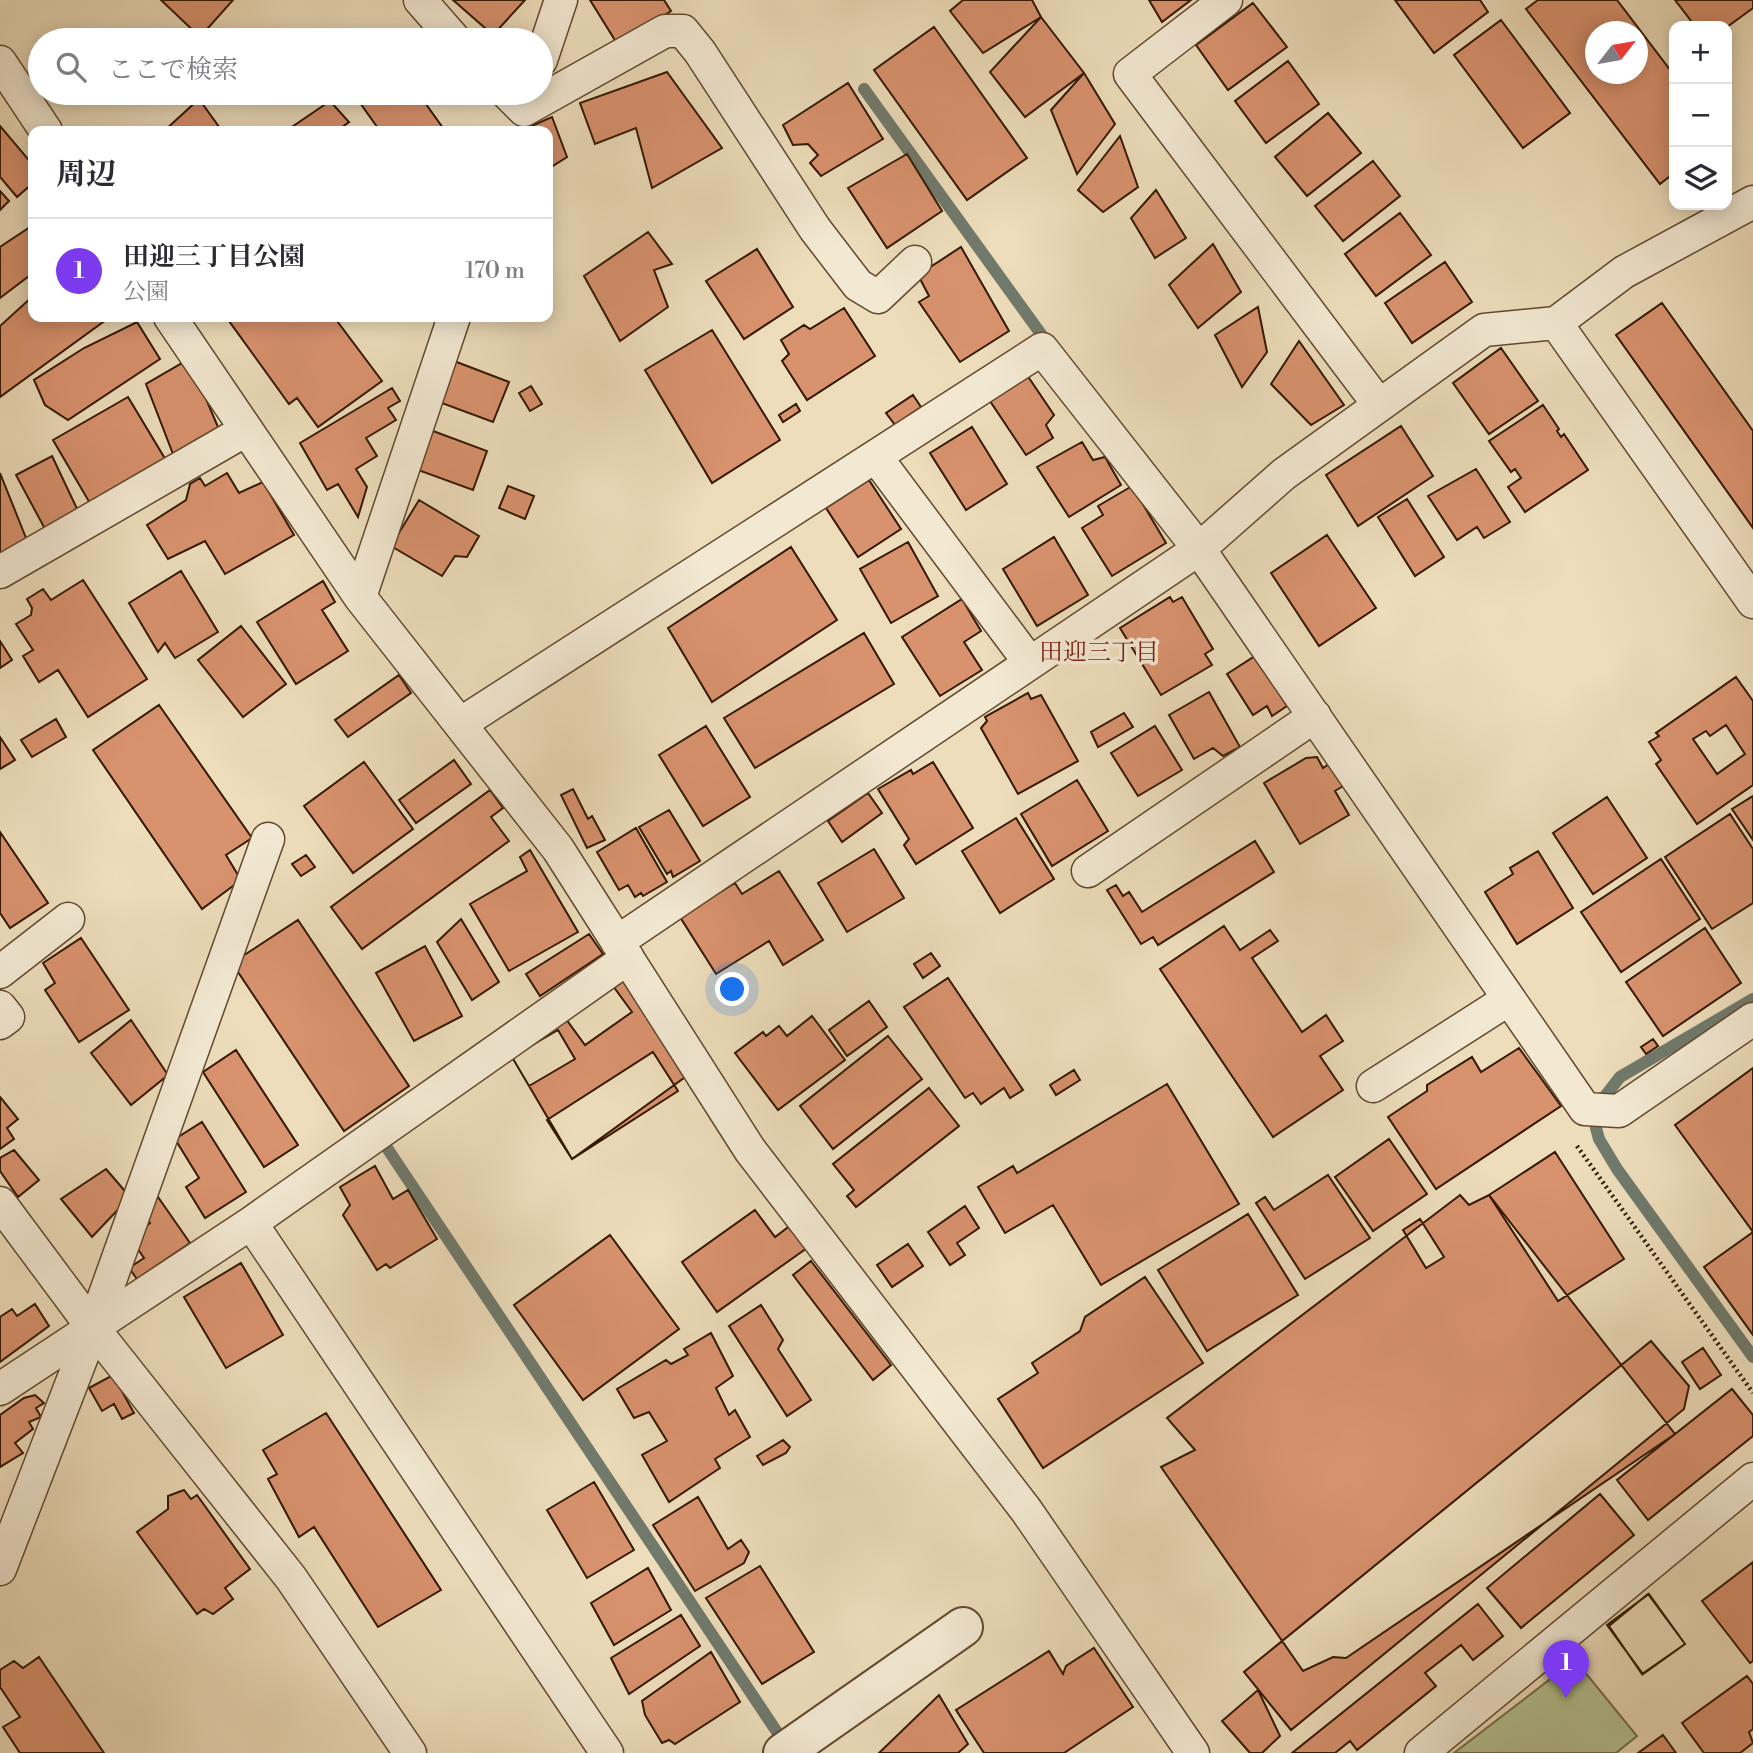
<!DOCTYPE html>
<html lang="ja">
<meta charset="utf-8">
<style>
:root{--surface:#fff;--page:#f2f2f3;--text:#2b2b33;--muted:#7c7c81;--line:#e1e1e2;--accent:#7c3aed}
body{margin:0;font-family:"Libre Bodoni","Noto Serif JP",serif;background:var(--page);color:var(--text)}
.controls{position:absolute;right:21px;top:21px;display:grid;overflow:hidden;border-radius:14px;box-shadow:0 4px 18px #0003}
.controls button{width:63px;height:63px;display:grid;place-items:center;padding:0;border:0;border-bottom:2px solid var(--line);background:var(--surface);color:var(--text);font:35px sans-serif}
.compass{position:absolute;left:1585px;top:21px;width:63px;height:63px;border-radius:50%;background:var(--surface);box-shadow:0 4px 18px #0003;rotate:59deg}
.you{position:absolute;left:733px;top:990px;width:24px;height:24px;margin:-18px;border:5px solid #fff;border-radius:50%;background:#1a73e8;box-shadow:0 0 0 10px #1a73e833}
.badge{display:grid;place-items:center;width:46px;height:46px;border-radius:50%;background:var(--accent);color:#fff;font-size:23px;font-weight:700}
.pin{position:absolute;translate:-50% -58px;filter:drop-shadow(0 2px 4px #0008)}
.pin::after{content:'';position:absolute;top:37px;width:24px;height:21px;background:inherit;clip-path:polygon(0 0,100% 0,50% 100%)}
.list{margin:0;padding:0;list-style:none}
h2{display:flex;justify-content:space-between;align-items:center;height:91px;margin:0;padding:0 28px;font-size:30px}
h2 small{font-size:23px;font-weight:400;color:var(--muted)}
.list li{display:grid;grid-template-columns:46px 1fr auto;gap:21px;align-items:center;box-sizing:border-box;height:105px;padding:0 28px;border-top:2px solid var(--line)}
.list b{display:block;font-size:26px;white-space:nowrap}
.list p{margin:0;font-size:23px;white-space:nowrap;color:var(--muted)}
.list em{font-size:23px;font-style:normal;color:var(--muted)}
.icon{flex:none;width:38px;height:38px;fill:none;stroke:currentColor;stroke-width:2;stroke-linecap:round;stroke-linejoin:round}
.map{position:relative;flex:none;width:1753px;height:1753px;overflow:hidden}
.search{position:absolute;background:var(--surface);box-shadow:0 4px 18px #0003;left:28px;top:28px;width:525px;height:77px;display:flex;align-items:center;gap:18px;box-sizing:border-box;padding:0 24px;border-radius:38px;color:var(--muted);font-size:26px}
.panel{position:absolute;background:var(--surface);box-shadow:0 4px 18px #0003;left:28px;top:126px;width:525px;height:196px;border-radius:14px}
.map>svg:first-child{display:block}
</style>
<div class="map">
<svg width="1753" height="1753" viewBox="0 0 1753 1753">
<rect width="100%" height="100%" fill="#edddbb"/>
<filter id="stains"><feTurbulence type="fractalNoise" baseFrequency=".00286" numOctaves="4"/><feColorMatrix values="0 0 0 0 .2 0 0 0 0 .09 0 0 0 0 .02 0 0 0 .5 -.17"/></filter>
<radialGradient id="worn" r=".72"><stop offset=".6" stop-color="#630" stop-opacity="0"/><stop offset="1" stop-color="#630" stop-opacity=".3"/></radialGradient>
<path fill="#b5c292" stroke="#746d49" stroke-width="2" d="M 1575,1660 L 1637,1736 L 1616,1753 L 1454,1753 Z"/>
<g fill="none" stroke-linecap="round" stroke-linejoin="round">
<path stroke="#707a6c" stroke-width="12" d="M 864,89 L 1041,334
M 1753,999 L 1620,1077 L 1592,1113 L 1599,1139 L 1617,1169 L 1753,1357
M 381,1139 L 787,1747"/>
</g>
<path fill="#d8926e" stroke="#331800" stroke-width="2" fill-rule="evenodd" d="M 161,0 L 233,0 L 200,37 Z
M 453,0 L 525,0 L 493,35 Z
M 590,0 L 664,0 L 671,11 L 618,45 Z
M 963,0 L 1032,0 L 1041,17 L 983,53 L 950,11 Z
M 1149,0 L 1191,0 L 1162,22 Z
M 1395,0 L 1480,0 L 1488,12 L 1434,53 Z
M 1538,0 L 1617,0 L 1674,75 L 1674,173 L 1660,184 L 1526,9 ZM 1596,32 L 1638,32 L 1638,74 L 1596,74 Z
M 1675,0 L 1753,0 L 1753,8 L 1727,27 L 1695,26 Z
M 1253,3 L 1287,47 L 1228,90 L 1196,45 Z
M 1041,17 L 1084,73 L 1025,117 L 990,72 Z
M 1501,20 L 1570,113 L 1523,148 L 1454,55 Z
M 934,27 L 1027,158 L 967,200 L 874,70 Z
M 1288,61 L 1319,104 L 1266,143 L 1235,101 Z
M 667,72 L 722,148 L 652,188 L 636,128 L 595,144 L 580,103 Z
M 1084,73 L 1115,124 L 1077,174 L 1051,110 Z
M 848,83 L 883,139 L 821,176 L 810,163 L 818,155 L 808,144 L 793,145 L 783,125 Z
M 353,93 L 418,93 L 443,128 L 438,131 L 380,131 Z
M 199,99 L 222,131 L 164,131 Z
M 330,101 L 349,122 L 337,131 L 286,131 Z
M 1328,113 L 1361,153 L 1307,196 L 1275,157 Z
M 552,117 L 567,157 L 548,169 L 548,131 L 520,131 Z
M 0,126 L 33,165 L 33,183 L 17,197 L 0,177 Z
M 1120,136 L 1138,187 L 1103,212 L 1078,190 Z
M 907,154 L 942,211 L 887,248 L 848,188 Z
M 1373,161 L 1400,196 L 1343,241 L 1315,206 Z
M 1156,190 L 1186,238 L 1155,258 L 1131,218 Z
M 0,191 L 9,201 L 0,210 Z
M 1400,213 L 1431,255 L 1376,296 L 1345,254 Z
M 33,225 L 33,273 L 0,298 L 0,247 Z
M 648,232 L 672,264 L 654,270 L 668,307 L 620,341 L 584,276 Z
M 1213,244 L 1241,292 L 1198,328 L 1169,285 Z
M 961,247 L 1009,331 L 960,362 L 919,302 L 929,296 L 918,275 Z
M 757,249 L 793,307 L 744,339 L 706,281 Z
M 1445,262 L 1472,302 L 1412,343 L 1385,303 Z
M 33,296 L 33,317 L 110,317 L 0,397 L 0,326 Z
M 1662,303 L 1753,431 L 1753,528 L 1616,335 Z
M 1258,307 L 1267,352 L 1242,387 L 1215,335 Z
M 844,308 L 875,356 L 807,400 L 782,361 L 789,354 L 781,340 L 804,325 L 810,329 Z
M 235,317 L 334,317 L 382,381 L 318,427 L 297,398 L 289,404 L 229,321 Z
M 137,322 L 160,359 L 68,420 L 45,405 L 34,380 L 84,348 Z
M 712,330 L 780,440 L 712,483 L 645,370 Z
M 1299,341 L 1344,405 L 1311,425 L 1271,384 Z
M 1501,348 L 1538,401 L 1489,434 L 1453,383 Z
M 189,359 L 221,434 L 173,454 L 146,384 Z
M 454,361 L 509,382 L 493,422 L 439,402 Z
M 1027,375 L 1054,415 L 1046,425 L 1053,438 L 1026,455 L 988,398 Z
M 531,386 L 542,404 L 530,411 L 519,393 Z
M 392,388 L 400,401 L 388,408 L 396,420 L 366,438 L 377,456 L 356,469 L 367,487 L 358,517 L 338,484 L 327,490 L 300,443 Z
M 913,395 L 921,407 L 895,425 L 886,413 Z
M 128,397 L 167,462 L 91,505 L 53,440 Z
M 796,404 L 800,411 L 783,422 L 779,415 Z
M 1543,405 L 1559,429 L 1557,431 L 1561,437 L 1564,434 L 1588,470 L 1525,512 L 1508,487 L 1521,478 L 1515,469 L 1511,472 L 1489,441 Z
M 1401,426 L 1433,476 L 1358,526 L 1326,475 Z
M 972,427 L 1007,484 L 966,510 L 930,453 Z
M 433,431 L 487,451 L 473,490 L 418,470 Z
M 1082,442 L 1093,460 L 1105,457 L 1121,485 L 1069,517 L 1037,467 Z
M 52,456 L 79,513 L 45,529 L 16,475 Z
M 1476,469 L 1510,522 L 1484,538 L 1477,527 L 1457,540 L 1428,496 Z
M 0,473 L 28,543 L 0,558 Z
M 227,473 L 239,493 L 263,482 L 294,535 L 225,574 L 205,541 L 168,559 L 147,525 L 186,500 L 190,484 L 200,478 L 205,486 Z
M 869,480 L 901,529 L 858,557 L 826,508 Z
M 508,486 L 534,496 L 525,519 L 499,508 Z
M 1132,486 L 1166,543 L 1112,576 L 1082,528 L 1103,515 L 1098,506 Z
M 1407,499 L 1444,557 L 1415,576 L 1378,517 Z
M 419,500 L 479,536 L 467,557 L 455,556 L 442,576 L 391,546 Z
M 1327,535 L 1376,608 L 1319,646 L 1271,573 Z
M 1054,537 L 1088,595 L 1037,626 L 1003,569 Z
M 908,542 L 938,596 L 891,623 L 860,569 Z
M 791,547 L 837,620 L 712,702 L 668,628 Z
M 181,571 L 218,632 L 175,658 L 165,643 L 158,652 L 129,603 Z
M 83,580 L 147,679 L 88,717 L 58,670 L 39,682 L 23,656 L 33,650 L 16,624 L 31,615 L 32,608 L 27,599 L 43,589 L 51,600 Z
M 323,581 L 335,602 L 322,610 L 348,651 L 296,684 L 257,622 Z
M 1170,597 L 1173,602 L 1182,597 L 1213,649 L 1205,654 L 1212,665 L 1161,695 L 1120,628 Z
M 962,599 L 981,631 L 964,642 L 982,670 L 940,696 L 902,637 Z
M 241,626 L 286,684 L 243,717 L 198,660 Z
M 864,633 L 894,684 L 755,768 L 724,718 Z
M 0,641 L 12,660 L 0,668 Z
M 1255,656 L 1287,706 L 1272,716 L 1267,706 L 1253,715 L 1227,674 Z
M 399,675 L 411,693 L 348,737 L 335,720 Z
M 1736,677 L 1753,701 L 1753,785 L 1697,824 L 1656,764 L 1661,760 L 1649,742 L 1659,736 L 1656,733 ZM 1726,725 L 1745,754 L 1717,774 L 1693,739 L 1706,731 L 1710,736 Z
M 1209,692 L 1240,747 L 1223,756 L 1213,748 L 1194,759 L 1169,715 Z
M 1028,693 L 1031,699 L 1041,695 L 1078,761 L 1018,794 L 981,728 L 987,721 L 985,717 Z
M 159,705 L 252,838 L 226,855 L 241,880 L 202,909 L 93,750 Z
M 1124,713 L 1133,727 L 1098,747 L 1091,732 Z
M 56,719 L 66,737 L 32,757 L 21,740 Z
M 706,726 L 750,797 L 703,826 L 659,755 Z
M 1155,726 L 1182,770 L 1138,796 L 1111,753 Z
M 0,737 L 15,760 L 0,769 Z
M 1317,757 L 1323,768 L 1329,764 L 1343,786 L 1335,791 L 1349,815 L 1300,844 L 1264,783 L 1306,758 Z
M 454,760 L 471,784 L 416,823 L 399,800 Z
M 364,762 L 413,829 L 353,873 L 304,806 Z
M 933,762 L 973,828 L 916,864 L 904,845 L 909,839 L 878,789 L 911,770 L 913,774 Z
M 1077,780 L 1108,831 L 1052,866 L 1021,814 Z
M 573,789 L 588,819 L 592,816 L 605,840 L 587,848 L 561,795 Z
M 490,790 L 503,808 L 491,817 L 509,841 L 362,949 L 331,907 Z
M 868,793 L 882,813 L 842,842 L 828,821 Z
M 1753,796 L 1753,840 L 1732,809 Z
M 1607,797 L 1647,858 L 1593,894 L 1553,833 Z
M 669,810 L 700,861 L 673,877 L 671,871 L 667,874 L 639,827 Z
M 1730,814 L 1753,849 L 1753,903 L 1712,929 L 1665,857 Z
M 1016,818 L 1054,879 L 1000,913 L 962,851 Z
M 636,828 L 667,882 L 643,896 L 641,893 L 635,897 L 628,885 L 619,890 L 597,852 Z
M 0,832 L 48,903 L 10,928 L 0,913 Z
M 1255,841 L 1274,872 L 1158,945 L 1153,937 L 1141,944 L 1107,890 L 1116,885 L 1123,896 L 1129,892 L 1142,912 Z
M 874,849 L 904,898 L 847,932 L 818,883 Z
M 530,850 L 578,932 L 509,971 L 470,904 L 527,871 L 520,857 Z
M 1538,851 L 1573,908 L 1517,944 L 1485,892 L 1513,874 L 1510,868 Z
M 306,855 L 315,867 L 301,876 L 292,864 Z
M 1661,859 L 1700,919 L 1621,972 L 1581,912 Z
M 779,871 L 823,940 L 783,965 L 769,941 L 716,974 L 680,917 L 735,883 L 742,894 Z
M 461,919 L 499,982 L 472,1000 L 437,942 Z
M 298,920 L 409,1086 L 344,1131 L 232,963 Z
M 1224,926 L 1240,950 L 1270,930 L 1278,941 L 1252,958 L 1302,1032 L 1326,1015 L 1343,1041 L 1320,1056 L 1343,1090 L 1273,1137 L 1160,969 Z
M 1705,928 L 1741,983 L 1663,1036 L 1626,982 Z
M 589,934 L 603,954 L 540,996 L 526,974 Z
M 81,938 L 129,1010 L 79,1042 L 45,990 L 55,983 L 43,963 Z
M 425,946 L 462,1016 L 414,1041 L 376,973 Z
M 931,953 L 940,966 L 923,978 L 914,964 Z
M 948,978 L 1023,1090 L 1010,1098 L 1004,1088 L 981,1104 L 973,1093 L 965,1098 L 904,1007 Z
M 625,980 L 688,1075 L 572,1159 L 512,1057 Z
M 613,986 L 632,1012 L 585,1045 L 566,1019 Z
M 869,1001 L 887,1027 L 847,1056 L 829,1030 Z
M 812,1016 L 845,1060 L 778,1110 L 735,1053 L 763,1032 L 766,1036 L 779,1026 L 787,1036 Z
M 131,1020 L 168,1075 L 131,1105 L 91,1053 Z
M 558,1030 L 575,1059 L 529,1086 L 512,1057 Z
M 888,1036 L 922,1079 L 833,1149 L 800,1106 Z
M 1653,1039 L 1658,1046 L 1646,1054 L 1641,1047 Z
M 1519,1048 L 1561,1106 L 1436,1189 L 1388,1117 L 1427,1091 L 1427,1085 L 1472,1057 L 1481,1072 Z
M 236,1050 L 298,1145 L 264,1167 L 203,1072 Z
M 653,1052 L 678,1091 L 572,1159 L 547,1120 Z
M 1753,1068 L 1753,1335 L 1704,1267 L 1753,1232 L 1675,1125 Z
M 1074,1070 L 1080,1080 L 1056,1095 L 1050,1085 Z
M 1167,1084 L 1239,1204 L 1101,1285 L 1053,1205 L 1005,1233 L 978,1187 L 1013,1166 L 1017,1173 Z
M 929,1088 L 959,1126 L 856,1207 L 847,1196 L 854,1190 L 833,1164 Z
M 0,1097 L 18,1119 L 7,1128 L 14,1139 L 0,1149 Z
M 202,1122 L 246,1192 L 205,1218 L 186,1187 L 199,1178 L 175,1139 Z
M 1389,1139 L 1427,1194 L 1373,1231 L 1335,1177 Z
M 14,1150 L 39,1180 L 18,1197 L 0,1171 L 0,1158 Z
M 1555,1152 L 1624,1259 L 1558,1301 L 1489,1195 Z
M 375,1166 L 393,1199 L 408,1190 L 437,1239 L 390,1268 L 386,1264 L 377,1270 L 343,1215 L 350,1205 L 340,1187 Z
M 106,1169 L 130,1197 L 92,1237 L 61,1199 Z
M 1328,1175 L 1370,1238 L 1305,1279 L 1256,1203 L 1265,1197 L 1274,1210 Z
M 1460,1195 L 1469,1205 L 1489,1195 L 1675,1434 L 1346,1658 L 1333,1657 L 1303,1671 L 1161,1467 L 1195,1450 L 1167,1418 Z
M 158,1197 L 190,1243 L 137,1279 L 129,1268 L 144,1258 L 130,1238 L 150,1223 L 141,1209 Z
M 965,1206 L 979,1228 L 957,1243 L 965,1255 L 950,1265 L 928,1232 Z
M 755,1210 L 775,1237 L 791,1225 L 807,1248 L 717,1312 L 682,1262 Z
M 1248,1214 L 1298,1295 L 1207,1351 L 1158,1270 Z
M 1420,1219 L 1444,1257 L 1426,1268 L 1403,1230 Z
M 610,1235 L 679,1329 L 583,1400 L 514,1305 Z
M 908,1244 L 923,1266 L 892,1287 L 877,1265 Z
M 811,1261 L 891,1365 L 873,1380 L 793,1275 Z
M 241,1263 L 283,1335 L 226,1368 L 184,1297 Z
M 1145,1277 L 1203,1363 L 1043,1468 L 998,1399 L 1038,1373 L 1032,1363 L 1080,1331 L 1085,1317 Z
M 35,1304 L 49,1326 L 0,1362 L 0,1317 L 12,1309 L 17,1316 Z
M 761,1305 L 783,1340 L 778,1349 L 811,1400 L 787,1416 L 729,1326 Z
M 711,1333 L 733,1376 L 716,1388 L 729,1415 L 735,1410 L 750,1437 L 715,1459 L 720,1468 L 669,1502 L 642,1455 L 667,1441 L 649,1412 L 634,1418 L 617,1389 L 666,1360 L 671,1364 L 688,1355 L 684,1349 Z
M 1651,1341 L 1689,1386 L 1684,1409 L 1291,1730 L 1244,1672 Z
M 1703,1348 L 1721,1375 L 1700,1389 L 1682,1362 Z
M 113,1375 L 134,1413 L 122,1419 L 114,1404 L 102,1411 L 89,1388 Z
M 1732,1389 L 1753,1415 L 1753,1436 L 1648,1520 L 1617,1480 Z
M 35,1395 L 44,1403 L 36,1408 L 41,1417 L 29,1422 L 33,1429 L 15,1443 L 23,1453 L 0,1467 L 0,1415 L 24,1398 Z
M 326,1413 L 441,1590 L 378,1627 L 314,1527 L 299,1537 L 268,1479 L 277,1474 L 263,1450 Z
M 783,1440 L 790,1447 L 786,1453 L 763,1465 L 757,1456 Z
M 594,1482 L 634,1550 L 587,1578 L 547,1510 Z
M 184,1490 L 191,1499 L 197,1495 L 250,1569 L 225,1588 L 233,1599 L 213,1614 L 204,1609 L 197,1614 L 137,1532 L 168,1509 L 168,1496 Z
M 1600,1494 L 1634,1535 L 1521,1628 L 1487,1588 Z
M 698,1497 L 728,1549 L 741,1540 L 749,1552 L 744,1563 L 695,1591 L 653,1525 Z
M 1753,1562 L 1753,1661 L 1750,1663 L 1702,1601 Z
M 760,1566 L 814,1652 L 762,1684 L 706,1598 Z
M 648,1568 L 671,1610 L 614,1645 L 591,1603 Z
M 1648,1594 L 1685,1644 L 1642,1674 L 1609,1626 Z
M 1649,1594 L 1685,1644 L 1643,1674 L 1607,1625 Z
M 1478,1604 L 1503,1636 L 1473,1660 L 1461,1645 L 1425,1673 L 1436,1686 L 1357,1750 L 1350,1741 L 1335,1753 L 1292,1753 Z
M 681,1615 L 700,1646 L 629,1694 L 611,1658 Z
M 1094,1648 L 1133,1707 L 1064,1753 L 984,1753 L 956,1710 L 1049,1651 L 1063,1674 L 1066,1666 Z
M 711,1652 L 740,1702 L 675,1744 L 669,1740 L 662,1743 L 645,1715 L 642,1701 Z
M 39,1657 L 104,1753 L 20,1753 L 3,1727 L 20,1717 L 0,1687 L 0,1670 L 14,1661 L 23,1668 Z
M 1747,1676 L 1753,1684 L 1753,1729 L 1749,1732 L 1753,1743 L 1740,1753 L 1704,1753 L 1682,1723 Z
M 1258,1690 L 1280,1736 L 1262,1753 L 1250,1753 L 1222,1721 Z
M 939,1695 L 968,1744 L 958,1753 L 879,1753 Z
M 1663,1735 L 1676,1753 L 1638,1753 Z"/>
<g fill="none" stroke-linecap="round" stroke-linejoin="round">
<defs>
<path id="minor" d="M 420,0 L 455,40
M 1226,0 L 1130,74 L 1379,405
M 541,60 L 561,0
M 0,62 L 46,131
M 507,93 L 524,110 L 665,31 L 683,31 L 700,52 L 815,229 L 858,285 L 878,297 L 915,262
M 1753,202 L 1624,272 L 1556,323 L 1753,602
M 170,317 L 360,597 L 558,849 L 750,1150 L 1026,1510 L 1193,1753
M 876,457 L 1030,663
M 0,572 L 246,430
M 360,597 L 454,317
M 460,724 L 1042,349 L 1199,549 L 1585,1109 L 1619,1111 L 1753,1019
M 1088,871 L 1315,716
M 617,942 L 1199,549 L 1284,474 L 1484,330 L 1556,323
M 0,972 L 68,919
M 0,1007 L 8,1017 L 0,1023
M 1373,1086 L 1509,999
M 0,1203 L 93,1328 L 291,1578 L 410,1753
M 251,1223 L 607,1753
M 0,1389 L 251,1223 L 628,958
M 0,1569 L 93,1328 L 268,839
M 1421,1753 L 1753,1479"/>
<path id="tertiary" d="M 783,1753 L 963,1627"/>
</defs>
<use href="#minor" stroke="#62492f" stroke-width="35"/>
<use href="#tertiary" stroke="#62492f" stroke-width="42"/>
<path stroke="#331800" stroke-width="4.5" stroke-dasharray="2 3.5" stroke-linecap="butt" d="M 1577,1146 L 1753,1393"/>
<use href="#minor" stroke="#f3e9d3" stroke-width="32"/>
<use href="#tertiary" stroke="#f3e9d3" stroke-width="38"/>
</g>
<g text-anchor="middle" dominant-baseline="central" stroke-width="7" stroke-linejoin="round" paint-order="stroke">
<g font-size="24" fill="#7a1f14" stroke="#f3e9d3">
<text x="1099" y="653">田迎三丁目</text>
</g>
</g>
<rect width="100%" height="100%" filter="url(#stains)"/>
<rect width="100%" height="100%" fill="url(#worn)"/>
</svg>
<div class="controls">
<button>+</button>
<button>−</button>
<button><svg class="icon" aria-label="layers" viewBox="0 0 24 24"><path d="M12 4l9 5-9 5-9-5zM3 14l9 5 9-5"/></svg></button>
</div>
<svg class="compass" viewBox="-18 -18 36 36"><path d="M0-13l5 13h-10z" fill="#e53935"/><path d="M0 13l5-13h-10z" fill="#7c7c81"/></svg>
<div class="you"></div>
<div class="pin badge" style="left:1566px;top:1698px">1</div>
<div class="search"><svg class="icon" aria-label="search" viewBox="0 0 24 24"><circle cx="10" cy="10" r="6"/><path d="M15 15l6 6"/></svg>ここで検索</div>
<section class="panel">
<h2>周辺<small></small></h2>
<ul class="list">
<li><span class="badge">1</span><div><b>田迎三丁目公園</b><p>公園</p></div><em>170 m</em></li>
</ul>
</section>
</div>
